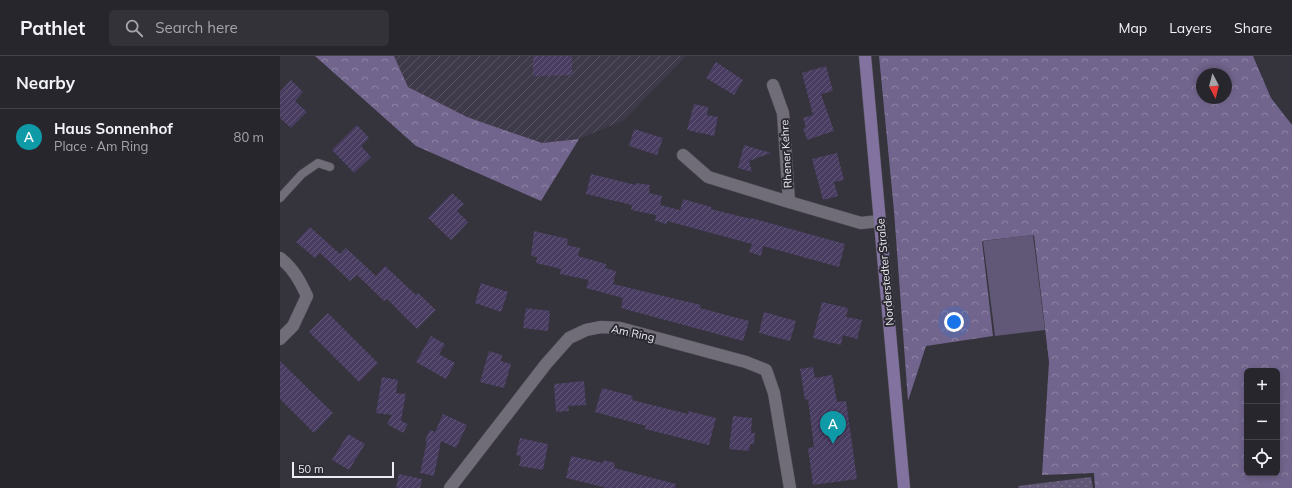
<!DOCTYPE html>
<meta charset="utf-8">
<style>
:root{--surface:#28262d;--page:#343239;--text:#f1f3f6;--muted:#a5a5aa;--line:#444349;--accent:#ddb133}
body{margin:0;font-family:Mulish,sans-serif;background:var(--page);color:var(--text)}
.controls{position:absolute;right:12px;bottom:12px;display:grid;overflow:hidden;border-radius:6px;box-shadow:0 2px 6px #0003}
.controls button{width:36px;height:36px;display:grid;place-items:center;padding:0;border:0;border-bottom:1px solid var(--line);background:var(--surface);color:var(--text);font:20px sans-serif}
.compass{position:absolute;left:916px;top:12px;width:36px;height:36px;border-radius:50%;background:var(--surface);box-shadow:0 2px 6px #0003;rotate:173deg}
.scale{position:absolute;left:12px;bottom:10px;width:102px;box-sizing:border-box;padding-left:4px;border:2px solid #edebf1;border-top:0;font-size:11px;line-height:14px;white-space:nowrap;color:#edebf1;-webkit-text-stroke:3px #2b2932;paint-order:stroke}
.you{position:absolute;left:674px;top:266px;width:14px;height:14px;margin:-10px;border:3px solid #fff;border-radius:50%;background:#1a73e8;box-shadow:0 0 0 6px #1a73e833}
.badge{display:grid;place-items:center;width:26px;height:26px;border-radius:50%;background:var(--accent);color:#fff;font-size:13px;font-weight:700}
.pin{position:absolute;translate:-50% -33px;filter:drop-shadow(0 1px 2px #0008)}
.pin::after{content:'';position:absolute;top:21px;width:14px;height:12px;background:inherit;clip-path:polygon(0 0,100% 0,50% 100%)}
.list{margin:0;padding:0;list-style:none}
h2{display:flex;justify-content:space-between;align-items:center;height:52px;margin:0;padding:0 16px;font-size:17px}
h2 small{font-size:13px;font-weight:400;color:var(--muted)}
.list li{display:grid;grid-template-columns:26px 1fr auto;gap:12px;align-items:center;box-sizing:border-box;height:56px;padding:0 16px;border-top:1px solid var(--line)}
.list b{display:block;font-size:15px;white-space:nowrap}
.list p{margin:0;font-size:13px;white-space:nowrap;color:var(--muted)}
.list em{font-size:13px;font-style:normal;color:var(--muted)}
.icon{flex:none;width:22px;height:22px;fill:none;stroke:currentColor;stroke-width:2;stroke-linecap:round;stroke-linejoin:round}
.map{position:relative;flex:none;width:1012px;height:432px;overflow:hidden}
header{display:flex;align-items:center;gap:24px;box-sizing:border-box;height:56px;padding:0 20px;background:var(--surface);border-bottom:1px solid var(--line)}
header strong{font-size:19px}
nav{display:flex;gap:22px;margin-inline-start:auto;font-size:14px}
.search{width:280px;height:36px;background:var(--page);display:flex;align-items:center;gap:10px;box-sizing:border-box;padding:0 14px;border-radius:6px;color:var(--muted);font-size:15px}
main{display:flex}
aside{flex:1;background:var(--surface)}
.map>svg:first-child{display:block}
</style>
<header>
<strong>Pathlet</strong>
<div class="search"><svg class="icon" aria-label="search" viewBox="0 0 24 24"><circle cx="10" cy="10" r="6"/><path d="M15 15l6 6"/></svg>Search here</div>
<nav><a>Map</a><a>Layers</a><a>Share</a></nav>
</header>
<main>
<aside>
<h2>Nearby<small></small></h2>
<ul class="list">
<li><span class="badge" style="background:#0f9aa8">A</span><div><b>Haus Sonnenhof</b><p>Place · Am Ring</p></div><em>80 m</em></li>
</ul>
</aside>
<div class="map">
<svg width="1012" height="432" viewBox="0 0 1012 432">
<defs>
<pattern id="industrial-furrows" width="10" height="10" patternUnits="userSpaceOnUse"><rect width="10" height="10" fill="#3e3a49"/><path d="M-1 1l2-2M0 10L10 0M9 11l2-2" fill="none" stroke="#5a5764"/></pattern>
<pattern id="grass-dots" width="8" height="8" patternUnits="userSpaceOnUse"><rect width="8" height="8" fill="#615777"/><path d="M2 2h.1M6 6h.1" fill="none" stroke="#786f8b" stroke-width="1.8" stroke-linecap="round"/></pattern>
<pattern id="forest-crowns" width="20" height="18" patternUnits="userSpaceOnUse"><rect width="20" height="18" fill="#72658d"/><path d="M2 6a3 3 0 1 1 6 0M12 15a3 3 0 1 1 6 0" fill="none" stroke="#8d83a3"/></pattern>
<pattern id="building-hatch" width="6" height="6" patternUnits="userSpaceOnUse"><rect width="6" height="6" fill="#493d62"/><path d="M-1 1l2-2M0 6l6-6M5 7l2-2" fill="none" stroke="#645979"/></pattern>
</defs>
<rect width="100%" height="100%" fill="#35333c"/>
<path fill="url(#industrial-furrows)" d="M 114,0 L 406,0 L 344,64 L 299,83 L 262,87 L 187,61 L 128,31 Z"/>
<path fill="url(#grass-dots)" d="M 811,421 L 813,432 L 739,432 L 738,430 Z"/>
<path fill="url(#forest-crowns)" fill-rule="evenodd" d="M 35,0 L 114,0 L 128,31 L 187,61 L 262,87 L 299,83 L 261,145 L 136,90 Z
M 599,0 L 973,0 L 991,42 L 1012,69 L 1012,432 L 815,432 L 814,417 L 762,419 L 769,306 L 754,179 L 702,185 L 713,280 L 646,290 L 628,345 L 614,155 ZM 922,18 L 946,18 L 946,42 L 922,42 ZM 967,315 L 997,315 L 997,417 L 967,417 Z"/>
<path fill="#615777" d="M 753,179 L 765,274 L 715,280 L 703,185 Z"/>
<path fill="url(#building-hatch)" d="M 253,0 L 292,0 L 292,19 L 253,20 Z
M 436,6 L 463,24 L 454,39 L 426,22 Z
M 546,10 L 553,35 L 541,38 L 554,75 L 527,84 L 523,72 L 526,71 L 523,62 L 533,59 L 522,17 Z
M 11,24 L 23,36 L 15,45 L 27,56 L 11,72 L 0,62 L 0,36 Z
M 414,48 L 428,51 L 427,59 L 438,61 L 434,80 L 407,74 Z
M 77,69 L 89,82 L 81,90 L 91,101 L 74,117 L 52,94 Z
M 354,73 L 383,82 L 377,99 L 349,90 Z
M 464,89 L 491,97 L 469,105 L 472,116 L 458,112 Z
M 557,97 L 564,124 L 554,126 L 558,140 L 543,144 L 532,103 Z
M 311,118 L 356,129 L 356,127 L 370,129 L 369,137 L 382,140 L 380,149 L 400,154 L 403,143 L 431,151 L 431,153 L 471,163 L 471,162 L 565,188 L 559,211 L 483,190 L 481,200 L 469,196 L 472,188 L 387,165 L 387,168 L 375,165 L 376,159 L 351,154 L 352,149 L 306,138 Z
M 172,137 L 184,148 L 177,155 L 188,166 L 171,184 L 148,162 Z
M 30,171 L 60,198 L 66,192 L 96,220 L 105,210 L 136,239 L 138,237 L 156,254 L 137,273 L 107,243 L 104,245 L 77,219 L 70,225 L 40,197 L 35,202 L 16,186 Z
M 254,175 L 288,183 L 287,189 L 300,192 L 298,200 L 326,208 L 325,212 L 336,215 L 333,228 L 421,249 L 420,252 L 469,265 L 463,285 L 341,252 L 343,242 L 306,232 L 309,224 L 280,218 L 281,213 L 256,207 L 257,201 L 251,200 Z
M 201,227 L 228,236 L 221,256 L 195,247 Z
M 542,246 L 568,252 L 566,261 L 582,264 L 577,283 L 563,279 L 561,289 L 533,282 Z
M 246,252 L 270,255 L 268,275 L 243,272 Z
M 484,256 L 516,265 L 510,285 L 479,277 Z
M 48,257 L 98,307 L 79,326 L 29,276 Z
M 151,280 L 165,288 L 159,298 L 175,307 L 166,323 L 136,306 Z
M 209,295 L 222,299 L 221,305 L 231,308 L 224,332 L 200,326 Z
M 0,305 L 53,357 L 34,377 L 0,343 Z
M 533,311 L 535,322 L 552,319 L 557,346 L 566,345 L 577,423 L 533,429 L 528,392 L 534,391 L 528,343 L 525,344 L 520,313 Z
M 102,321 L 118,324 L 116,337 L 124,338 L 126,337 L 121,365 L 128,368 L 123,377 L 107,368 L 112,359 L 96,357 Z
M 304,325 L 306,349 L 288,350 L 289,355 L 276,356 L 274,328 Z
M 322,332 L 353,340 L 352,344 L 408,358 L 408,355 L 436,362 L 429,389 L 365,373 L 366,370 L 315,356 Z
M 163,358 L 187,369 L 176,392 L 161,385 L 154,420 L 140,417 L 147,385 L 145,385 L 150,374 L 155,376 Z
M 453,360 L 472,362 L 471,377 L 475,377 L 474,388 L 470,388 L 469,395 L 449,393 Z
M 68,378 L 85,388 L 69,414 L 52,404 Z
M 240,382 L 268,388 L 263,414 L 239,410 L 241,400 L 236,399 Z
M 291,400 L 323,407 L 323,404 L 335,407 L 334,412 L 396,428 L 395,432 L 327,432 L 286,422 Z
M 119,418 L 142,423 L 140,432 L 116,432 Z"/>
<g fill="none" stroke-linecap="round" stroke-linejoin="round">
<defs>
<path id="lane" d="M 0,142 L 22,118 L 38,107 L 50,111"/>
<path id="street" d="M 403,99 L 428,121 L 509,146 L 503,57 L 493,29
M 509,146 L 581,167 L 600,165
M 0,202 C 13,212 20,225 27,240 L 13,270 L 0,283
M 170,432 L 266,308 L 289,282 L 306,274 L 321,271 L 340,272 L 466,306 L 486,314 L 494,337 L 510,432"/>
<path id="secondary" d="M 585,0 L 624,432"/>
</defs>
<use href="#lane" stroke="#535059" stroke-width="9"/>
<use href="#street" stroke="#535059" stroke-width="13"/>
<use href="#secondary" stroke="#535059" stroke-width="13"/>
<use href="#lane" stroke="#706c78" stroke-width="8"/>
<use href="#street" stroke="#706c78" stroke-width="12"/>
<use href="#secondary" stroke="#82729f" stroke-width="12"/>
</g>
<g text-anchor="middle" dominant-baseline="central" stroke-width="4" stroke-linejoin="round" paint-order="stroke">
<g font-size="11" fill="#edebf1" stroke="#2b2932">
<text transform="translate(506 98) rotate(-93)">Rhener Kehre</text>
<text transform="translate(605 216) rotate(-95)">Norderstedter Straße</text>
<text transform="translate(353 277) rotate(12)">Am Ring</text>
</g>
</g>
</svg>
<div class="controls">
<button>+</button>
<button>−</button>
<button><svg class="icon" aria-label="locate" viewBox="0 0 24 24"><circle cx="12" cy="12" r="6"/><path d="M12 2v4M12 18v4M2 12h4M18 12h4"/></svg></button>
</div>
<svg class="compass" viewBox="-18 -18 36 36"><path d="M0-13l5 13h-10z" fill="#e53935"/><path d="M0 13l5-13h-10z" fill="#a5a5aa"/></svg>
<div class="scale">50 m</div>
<div class="you"></div>
<div class="pin badge" style="left:553px;top:388px;background:#0f9aa8">A</div>
</div>
</main>
